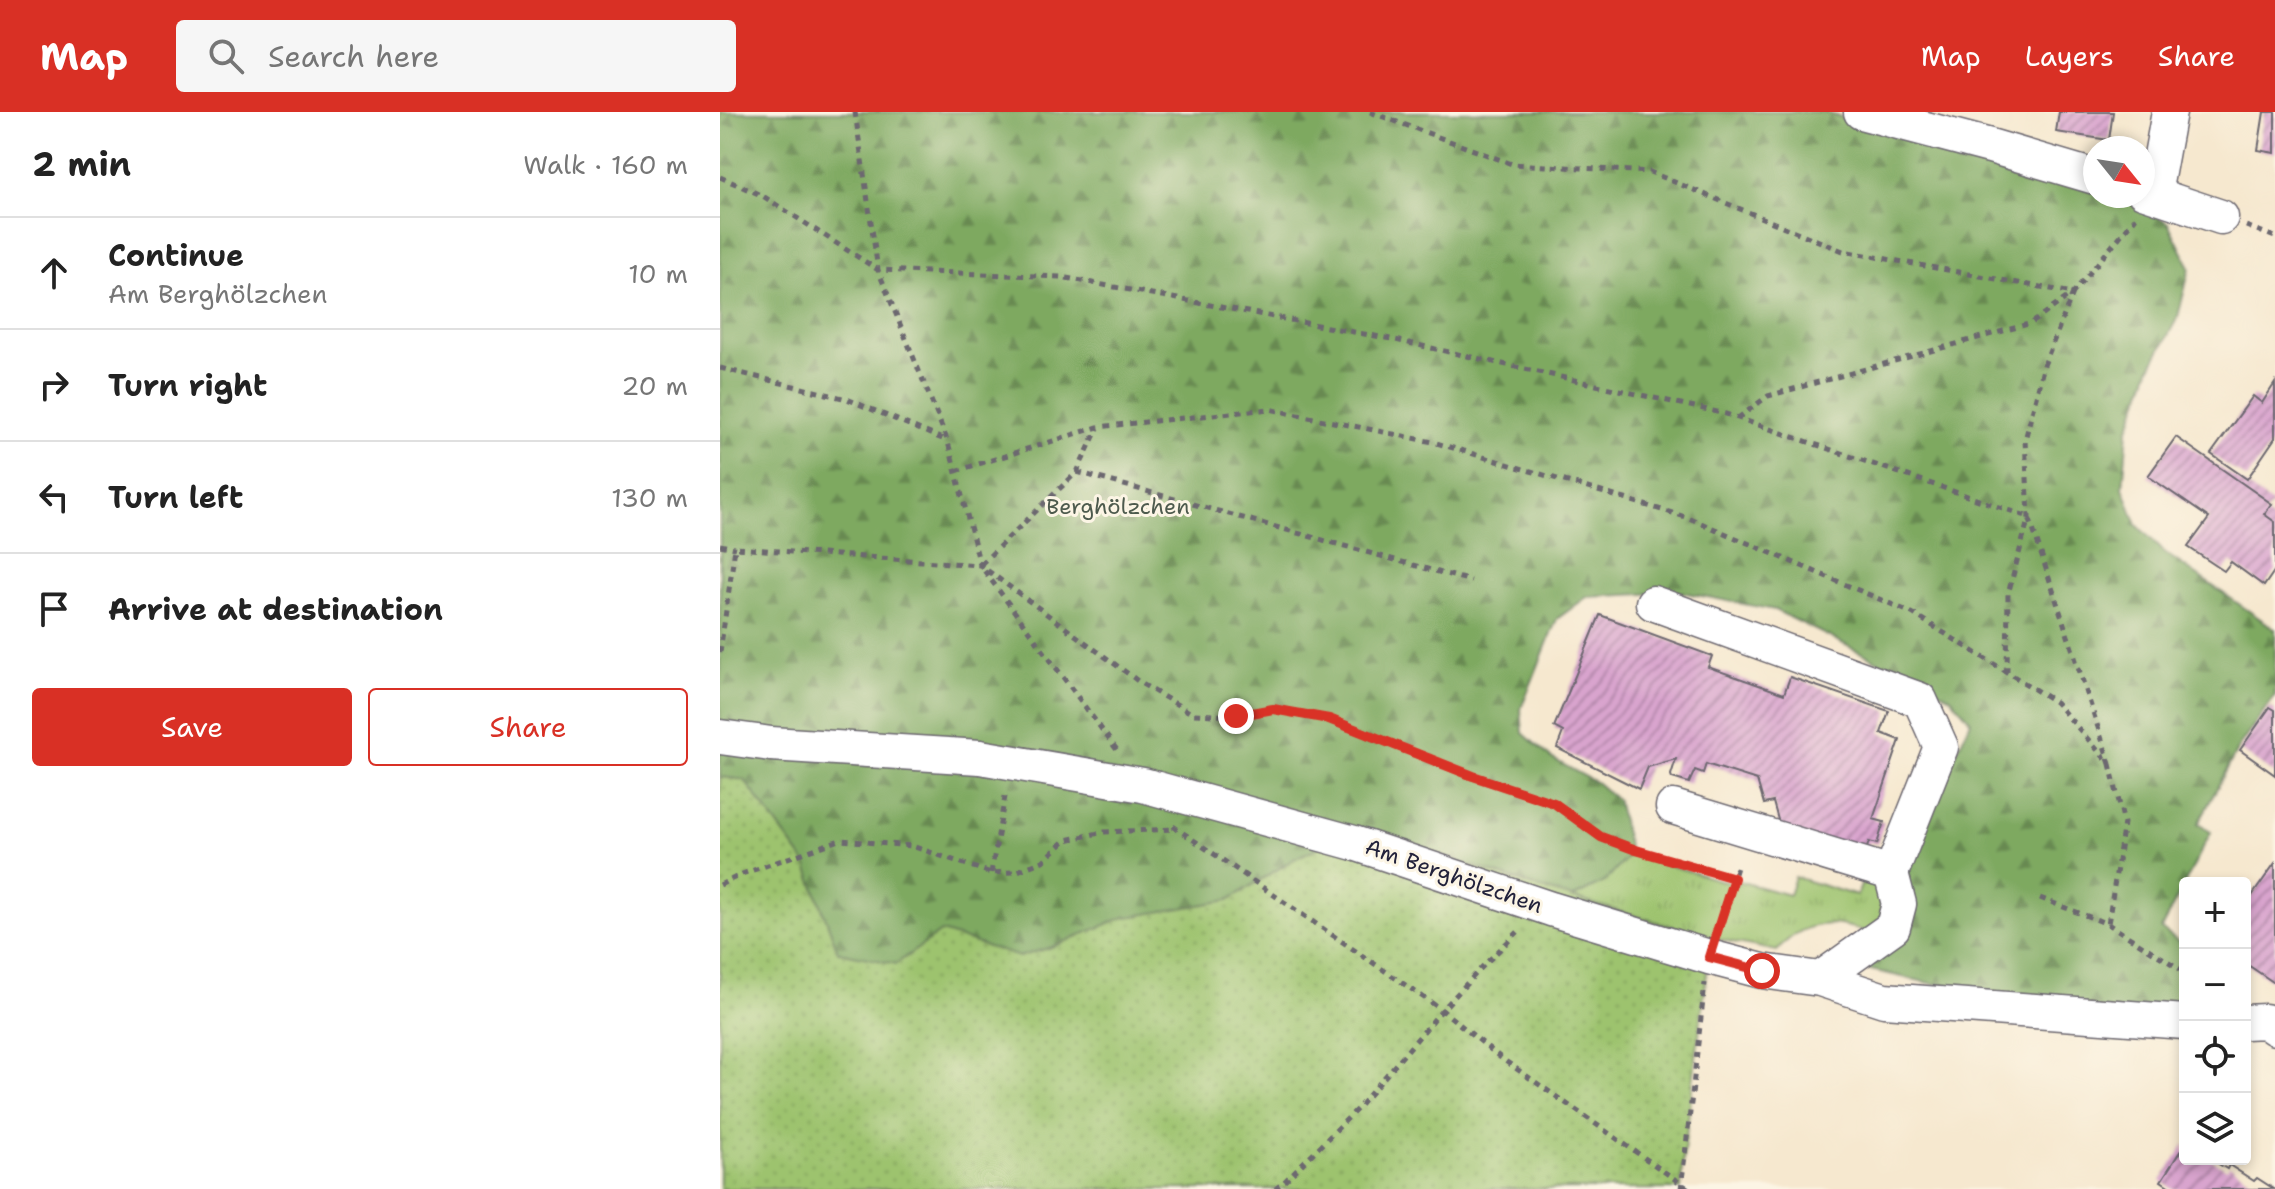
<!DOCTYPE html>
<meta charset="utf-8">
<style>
:root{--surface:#fff;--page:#f6f6f6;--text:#222;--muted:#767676;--line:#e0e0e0;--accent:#d93025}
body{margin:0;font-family:"Shantell Sans",sans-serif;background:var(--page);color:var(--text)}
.controls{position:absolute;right:24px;bottom:24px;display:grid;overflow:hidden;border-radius:8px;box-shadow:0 4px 12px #0003}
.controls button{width:72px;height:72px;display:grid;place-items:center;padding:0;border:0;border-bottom:2px solid var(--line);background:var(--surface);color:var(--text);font:40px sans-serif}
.compass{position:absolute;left:1363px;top:24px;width:72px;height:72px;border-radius:50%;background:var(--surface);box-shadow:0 4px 12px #0003;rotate:120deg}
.stop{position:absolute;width:24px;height:24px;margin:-18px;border:6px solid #d93025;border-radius:50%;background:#fff}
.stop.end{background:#d93025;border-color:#fff;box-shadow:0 2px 8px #0008}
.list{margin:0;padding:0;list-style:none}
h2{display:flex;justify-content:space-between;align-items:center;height:104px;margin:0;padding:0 32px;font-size:34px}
h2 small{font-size:26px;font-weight:400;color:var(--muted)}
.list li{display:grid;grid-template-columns:52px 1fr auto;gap:24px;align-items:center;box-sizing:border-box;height:112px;padding:0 32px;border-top:2px solid var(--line)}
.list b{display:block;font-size:30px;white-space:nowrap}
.list p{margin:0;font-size:26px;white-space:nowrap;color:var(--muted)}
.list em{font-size:26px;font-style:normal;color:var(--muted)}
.actions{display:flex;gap:16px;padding:24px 32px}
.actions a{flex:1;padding:18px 0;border:2px solid var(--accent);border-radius:8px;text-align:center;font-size:28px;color:var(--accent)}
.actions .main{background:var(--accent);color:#fff}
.icon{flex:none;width:44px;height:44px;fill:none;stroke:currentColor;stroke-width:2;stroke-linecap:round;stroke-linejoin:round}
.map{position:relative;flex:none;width:1555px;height:1077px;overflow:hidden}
header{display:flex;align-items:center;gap:48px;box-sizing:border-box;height:112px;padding:0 40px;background:var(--accent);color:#fff}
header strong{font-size:38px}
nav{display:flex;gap:44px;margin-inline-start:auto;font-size:28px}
.search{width:560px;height:72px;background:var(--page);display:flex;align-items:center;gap:20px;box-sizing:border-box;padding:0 28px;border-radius:8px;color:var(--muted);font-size:30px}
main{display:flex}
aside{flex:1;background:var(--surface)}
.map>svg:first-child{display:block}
</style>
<header>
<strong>Map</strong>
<div class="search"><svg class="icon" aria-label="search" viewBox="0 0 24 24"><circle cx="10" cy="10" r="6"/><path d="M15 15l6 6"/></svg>Search here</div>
<nav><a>Map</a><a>Layers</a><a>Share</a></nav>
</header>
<main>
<aside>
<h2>2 min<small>Walk · 160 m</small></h2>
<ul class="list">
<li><svg class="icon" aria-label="ahead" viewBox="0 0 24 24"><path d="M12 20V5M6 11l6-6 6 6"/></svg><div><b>Continue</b><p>Am Berghölzchen</p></div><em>10 m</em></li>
<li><svg class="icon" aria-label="right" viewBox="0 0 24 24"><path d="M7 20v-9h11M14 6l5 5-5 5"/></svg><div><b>Turn right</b></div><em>20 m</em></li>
<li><svg class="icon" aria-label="left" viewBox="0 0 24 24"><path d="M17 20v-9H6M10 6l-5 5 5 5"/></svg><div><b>Turn left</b></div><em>130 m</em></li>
<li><svg class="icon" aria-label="arrive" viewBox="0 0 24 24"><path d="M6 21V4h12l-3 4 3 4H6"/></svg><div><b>Arrive at destination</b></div></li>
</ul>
<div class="actions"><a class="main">Save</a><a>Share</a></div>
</aside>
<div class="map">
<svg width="1555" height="1077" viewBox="0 0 1555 1077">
<defs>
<pattern id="grass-tufts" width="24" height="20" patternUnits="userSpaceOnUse" patternTransform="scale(2)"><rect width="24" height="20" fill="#9dc36e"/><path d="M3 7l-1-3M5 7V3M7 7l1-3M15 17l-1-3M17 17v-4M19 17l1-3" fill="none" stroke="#87a760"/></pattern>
<pattern id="forest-firs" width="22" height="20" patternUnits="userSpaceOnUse" patternTransform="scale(2)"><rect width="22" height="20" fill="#7ea961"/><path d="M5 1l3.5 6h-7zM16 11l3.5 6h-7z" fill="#678951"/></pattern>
<pattern id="park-dots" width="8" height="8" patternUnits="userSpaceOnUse" patternTransform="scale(2)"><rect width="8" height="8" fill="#9dc36e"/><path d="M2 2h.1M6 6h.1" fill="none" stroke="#87a760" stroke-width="1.8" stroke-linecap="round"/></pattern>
<pattern id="building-hatch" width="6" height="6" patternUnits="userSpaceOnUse" patternTransform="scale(2)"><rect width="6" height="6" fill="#d9a4ce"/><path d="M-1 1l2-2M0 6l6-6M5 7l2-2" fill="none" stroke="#b085a8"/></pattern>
</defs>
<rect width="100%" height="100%" fill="#fcf5e5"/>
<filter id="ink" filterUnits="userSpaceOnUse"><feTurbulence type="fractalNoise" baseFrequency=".0125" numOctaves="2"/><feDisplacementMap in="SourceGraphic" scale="16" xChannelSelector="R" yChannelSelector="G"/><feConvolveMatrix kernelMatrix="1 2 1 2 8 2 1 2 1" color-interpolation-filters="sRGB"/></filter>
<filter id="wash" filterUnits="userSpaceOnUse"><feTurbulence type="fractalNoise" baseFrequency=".006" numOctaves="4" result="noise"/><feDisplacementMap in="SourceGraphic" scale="32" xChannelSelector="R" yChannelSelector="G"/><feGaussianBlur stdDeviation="1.8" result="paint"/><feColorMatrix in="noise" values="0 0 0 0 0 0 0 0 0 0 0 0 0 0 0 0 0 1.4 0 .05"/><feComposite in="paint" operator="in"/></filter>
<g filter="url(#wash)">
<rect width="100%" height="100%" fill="#f6e8cf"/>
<path fill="url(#grass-tufts)" stroke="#607254" stroke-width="2" d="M 910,742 L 1016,773 L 1018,769 L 1069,783 L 1075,765 L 1137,784 L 1144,765 L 1157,775 L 1163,808 L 1145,820 C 1111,806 1081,810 1057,839 L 997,827 L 852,786 L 886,769 Z"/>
<path fill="url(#forest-firs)" stroke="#50664e" stroke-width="2" d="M 0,0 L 1102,0 L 1266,42 L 1375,75 L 1375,84 L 1402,84 L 1411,87 L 1448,111 L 1470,155 L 1458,205 L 1430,257 L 1408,319 L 1403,375 L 1417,413 L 1445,441 L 1555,517 L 1555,583 L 1518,636 L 1478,712 L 1491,720 L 1441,817 L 1465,835 L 1465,928 L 1133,854 L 1188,761 L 1209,699 L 1251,609 L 1231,585 L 1055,498 L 961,480 L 867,485 L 837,507 L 801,597 L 803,621 L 831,646 L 877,671 L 897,688 L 910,742 L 886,769 L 852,786 L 635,717 L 574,747 L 509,788 L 457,798 L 299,845 L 221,820 L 176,852 L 118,840 L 86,752 L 24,668 L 0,665 Z"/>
<path fill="url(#park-dots)" stroke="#607254" stroke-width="2" d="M 0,665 L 24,668 L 86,752 L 118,840 L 176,852 L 221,820 L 299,845 L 332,835 L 402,806 L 509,788 L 574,747 L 635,717 L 852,786 L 997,827 L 989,845 L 962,1055 L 961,1077 L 0,1077 Z"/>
<g id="blocks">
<path fill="url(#building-hatch)" d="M 1339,0 L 1393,0 L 1389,28 L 1336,20 Z
M 1544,0 L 1555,0 L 1555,41 L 1538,38 Z
M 1555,271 L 1555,326 L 1527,367 L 1491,342 L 1533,284 L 1542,291 Z
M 1456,325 L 1552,392 L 1544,402 L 1555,410 L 1555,458 L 1544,474 L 1511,450 L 1504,459 L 1468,435 L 1489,406 L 1428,364 Z
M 880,503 L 992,544 L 988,555 L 1064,582 L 1070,565 L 1169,599 L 1161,621 L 1180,628 L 1153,707 L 1164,710 L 1157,732 L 1149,730 L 1144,744 L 1060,715 L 1053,690 L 1044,692 L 1037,668 L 986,652 L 983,661 L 975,658 L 969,671 L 952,666 L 951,663 L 956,647 L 928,655 L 919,677 L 837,636 L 843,620 L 834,615 Z
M 1550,595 L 1555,598 L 1555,663 L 1520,638 Z
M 1555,751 L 1555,868 L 1553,870 L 1525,851 L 1525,789 L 1527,791 Z
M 1465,1032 L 1465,1047 L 1490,1047 L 1507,1057 L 1509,1053 L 1534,1069 L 1537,1066 L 1554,1077 L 1453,1077 L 1441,1069 Z"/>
</g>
</g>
<g filter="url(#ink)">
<use href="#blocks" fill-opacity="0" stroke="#6c676f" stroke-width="2"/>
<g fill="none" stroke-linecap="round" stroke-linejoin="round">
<defs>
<path id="minor" d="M 1141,0 L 1270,34 L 1375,65
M 1423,79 L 1501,105
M 1434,82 L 1449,0
M 933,491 L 1200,588 L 1221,635 L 1171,761 L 1179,792 L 1173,815 L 1100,867
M 0,625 L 51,632 L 260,645 L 423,673 L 634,731 L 831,797 L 989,845 L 1042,859 L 1100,867 L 1164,888 L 1465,910
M 953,695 L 1171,761
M 1525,910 L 1545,909 L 1555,916"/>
</defs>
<use href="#minor" stroke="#6c676f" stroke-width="37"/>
<path stroke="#6c676f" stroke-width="5" stroke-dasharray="6 6" stroke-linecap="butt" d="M 135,0 L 158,158 L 228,330 L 260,453 L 397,638
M 650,0 L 792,52 L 930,60 L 1123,139 L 1353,181 L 1324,253 L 1305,328 L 1309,405 L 1288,482 L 1287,559
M 0,65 L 43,84 L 158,158 L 341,165 L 671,227 L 1006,302 L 1309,405 L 1390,652
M 1526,114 L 1555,125
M 0,256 L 127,287 L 227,329
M 1018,306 L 1048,284 L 1312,211 L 1353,181 L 1416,105
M 236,359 L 378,315 L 549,297 L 713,330 L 969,406 L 1192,501 L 1335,590 L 1390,652 L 1404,711 L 1388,812
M 357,360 L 751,469
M 0,433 L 15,436
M 261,452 L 357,360 L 378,316
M 0,540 L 15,436 L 260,453 L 422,572 L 473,602 L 516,604 L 553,597 L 609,607 L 753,664 L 834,691 L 881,725 L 916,738 L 1014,766
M 453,714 L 722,898 L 781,946 L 969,1077
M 271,761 L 286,679
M 0,773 L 22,762 L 120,728 L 192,734 L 271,761 L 295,760 L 323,749 L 346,728 L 384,720 L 454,717
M 1320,786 L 1388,812 L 1465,860
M 997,819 L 1017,755
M 555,1077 L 562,1072 L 638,996 L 722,898 L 764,853 L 801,817
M 961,1077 L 985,871"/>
<use href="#minor" stroke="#fff" stroke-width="34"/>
</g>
</g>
<g fill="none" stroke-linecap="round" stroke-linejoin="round" filter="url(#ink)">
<path stroke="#d93025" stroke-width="10" d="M 516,604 L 553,597 L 609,607 L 753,664 L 834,691 L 881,725 L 916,738 L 1014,766 L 989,845 L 1042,859"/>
</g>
<g text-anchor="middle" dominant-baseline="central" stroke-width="6" stroke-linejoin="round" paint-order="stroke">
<g font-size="22" fill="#4d5a4d" stroke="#fcf5e5">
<text x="398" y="394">Berghölzchen</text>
</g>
<g font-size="22" fill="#22223b" stroke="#fcf5e5">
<text transform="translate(734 764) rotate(19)">Am Berghölzchen</text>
</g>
</g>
</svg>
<div class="controls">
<button>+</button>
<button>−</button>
<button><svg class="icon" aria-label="locate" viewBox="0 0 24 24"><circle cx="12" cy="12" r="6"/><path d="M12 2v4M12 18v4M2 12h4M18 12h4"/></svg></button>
<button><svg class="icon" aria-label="layers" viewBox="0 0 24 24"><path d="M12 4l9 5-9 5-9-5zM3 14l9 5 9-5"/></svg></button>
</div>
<svg class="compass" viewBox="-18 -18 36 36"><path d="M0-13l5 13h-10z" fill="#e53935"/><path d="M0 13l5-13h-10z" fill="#767676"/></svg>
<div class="stop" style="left:1042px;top:859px"></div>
<div class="stop end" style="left:516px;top:604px"></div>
</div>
</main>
